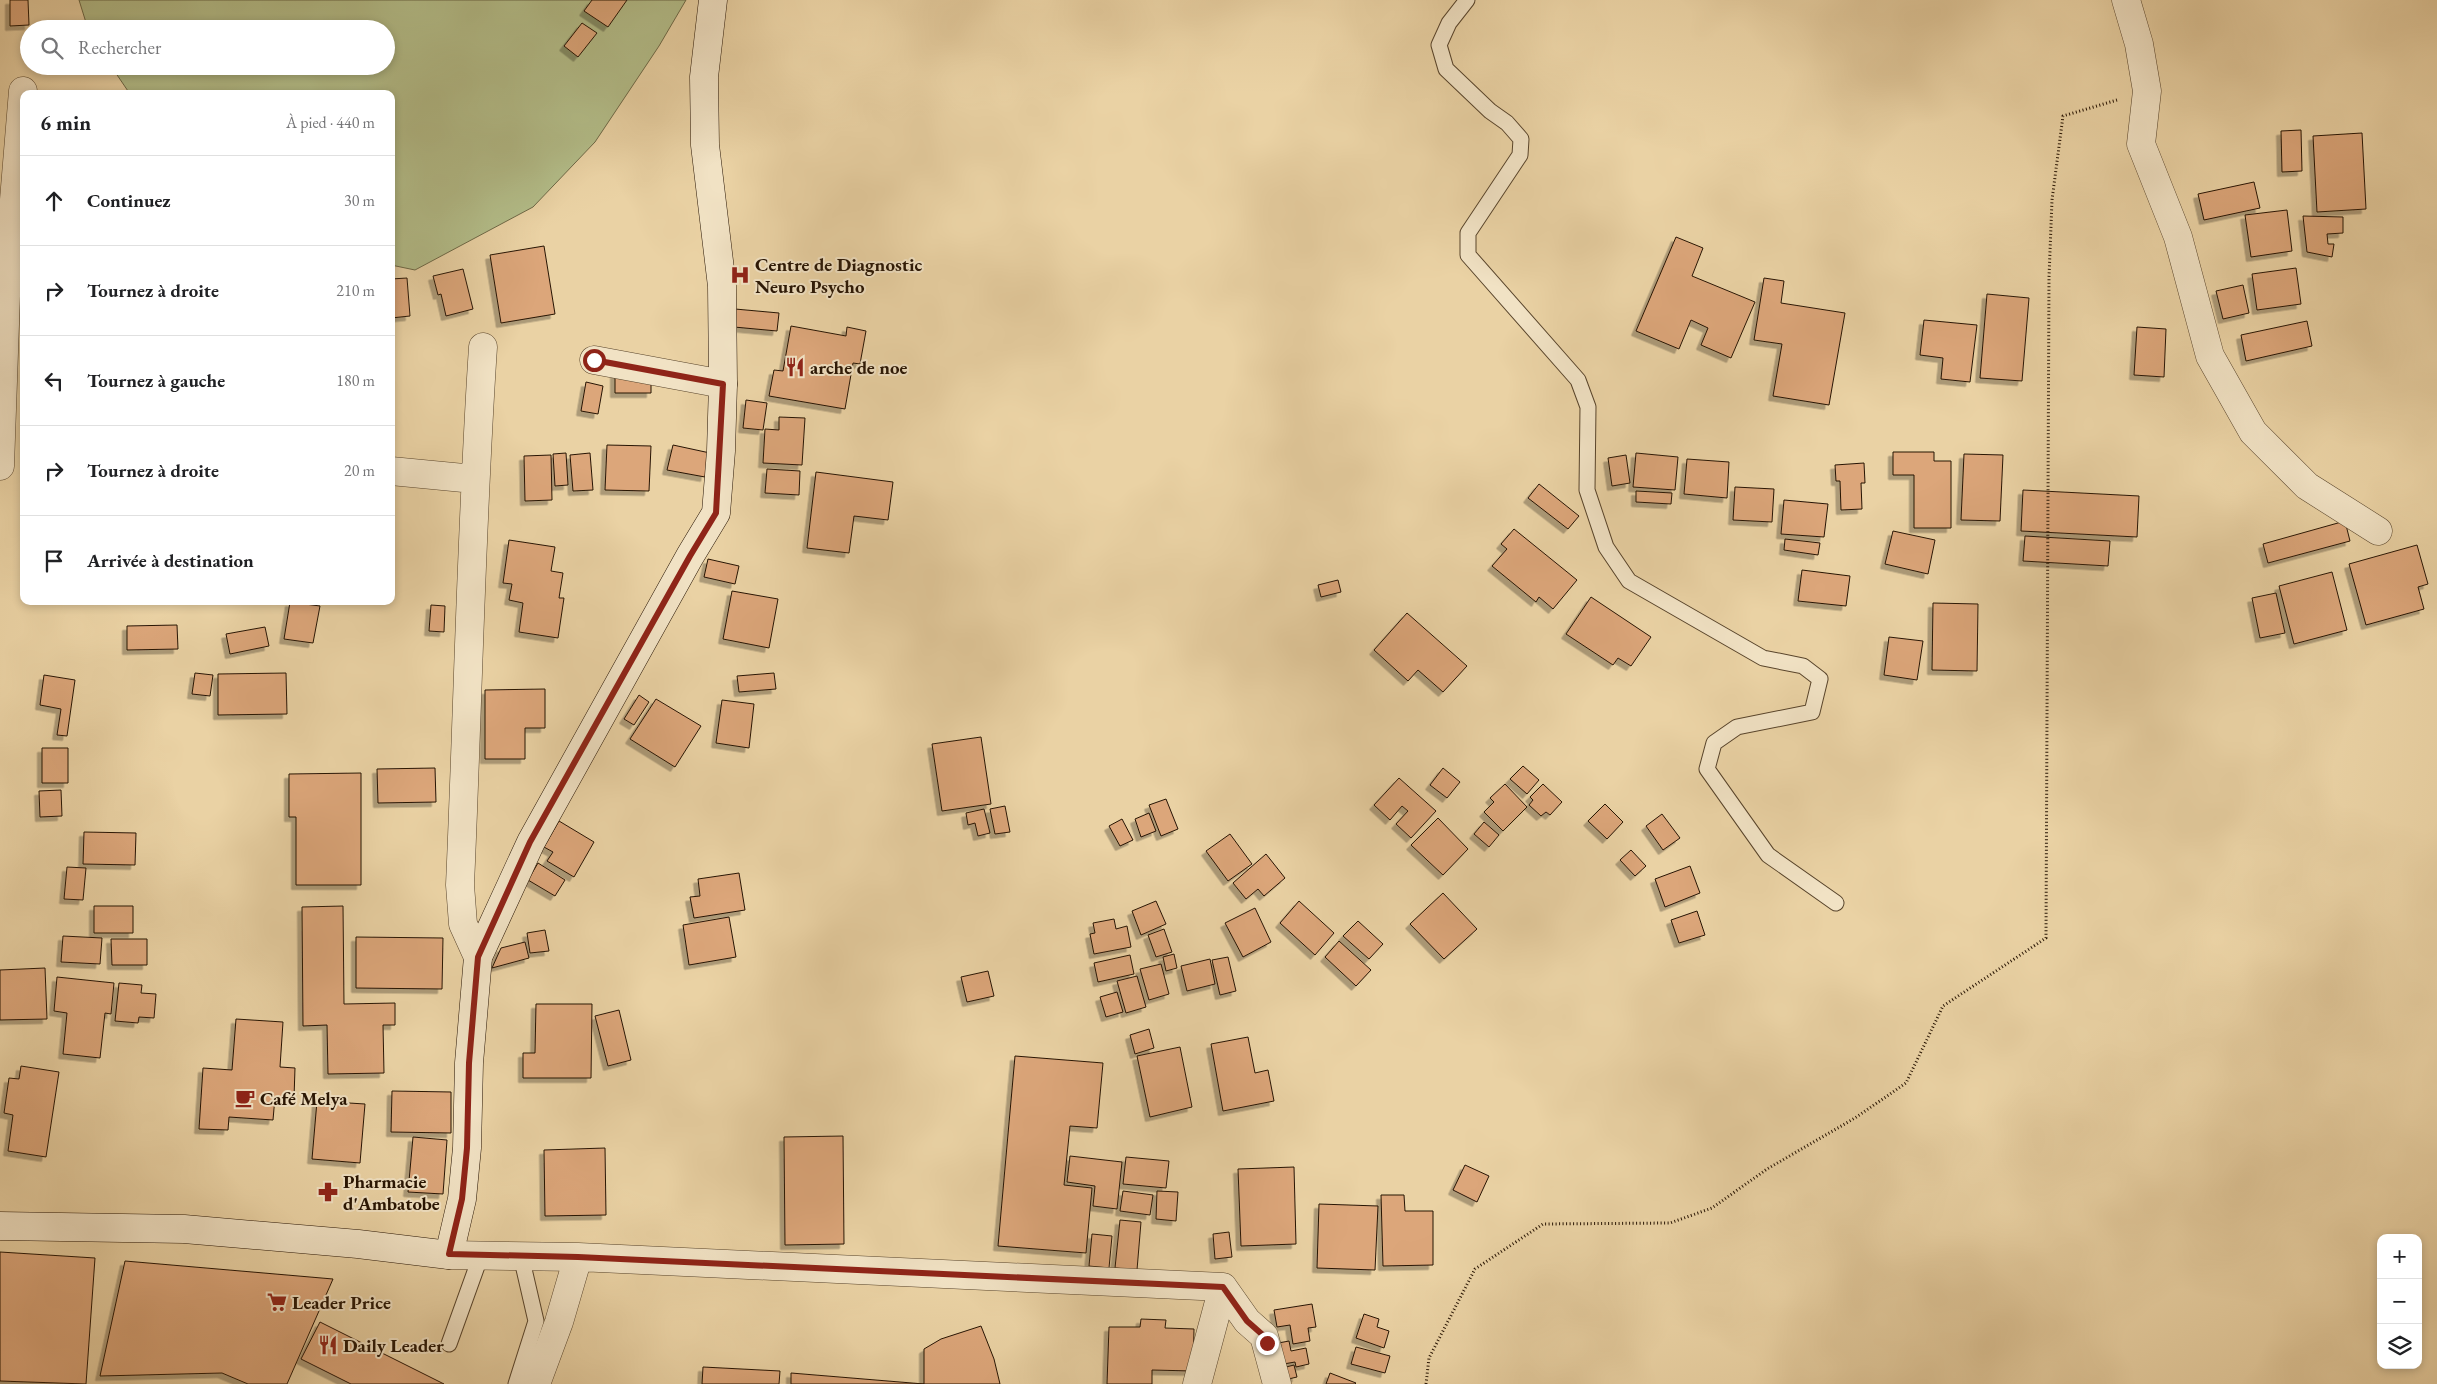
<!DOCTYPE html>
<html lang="fr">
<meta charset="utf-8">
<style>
:root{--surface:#fff;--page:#f2f2f2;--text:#202124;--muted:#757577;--line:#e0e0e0}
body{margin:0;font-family:"EB Garamond",serif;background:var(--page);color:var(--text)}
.controls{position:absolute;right:15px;bottom:15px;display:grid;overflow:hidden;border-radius:10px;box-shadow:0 2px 8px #0003}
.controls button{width:45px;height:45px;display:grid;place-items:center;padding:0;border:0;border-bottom:1px solid var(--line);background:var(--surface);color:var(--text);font:25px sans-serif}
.stop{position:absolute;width:15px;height:15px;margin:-11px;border:4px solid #8f2418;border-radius:50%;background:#fff}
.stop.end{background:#8f2418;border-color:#fff;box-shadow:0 1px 5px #0008}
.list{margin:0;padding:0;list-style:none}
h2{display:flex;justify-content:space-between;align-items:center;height:65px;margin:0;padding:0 20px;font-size:21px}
h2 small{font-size:16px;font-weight:400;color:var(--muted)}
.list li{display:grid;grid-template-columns:32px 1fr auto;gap:15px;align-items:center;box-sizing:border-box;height:90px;padding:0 20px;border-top:1px solid var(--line)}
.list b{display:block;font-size:19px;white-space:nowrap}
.list em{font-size:16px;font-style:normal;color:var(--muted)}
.icon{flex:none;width:28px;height:28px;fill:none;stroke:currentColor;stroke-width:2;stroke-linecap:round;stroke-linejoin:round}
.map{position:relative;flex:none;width:2437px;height:1384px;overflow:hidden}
.search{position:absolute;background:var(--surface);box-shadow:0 2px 8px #0003;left:20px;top:20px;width:375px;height:55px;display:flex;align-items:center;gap:12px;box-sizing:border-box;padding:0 18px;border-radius:28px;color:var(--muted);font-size:19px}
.panel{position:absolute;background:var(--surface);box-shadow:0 2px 8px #0003;left:20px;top:90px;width:375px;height:515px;border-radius:10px}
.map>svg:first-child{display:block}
</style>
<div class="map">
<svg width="2437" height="1384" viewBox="0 0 2437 1384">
<defs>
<filter id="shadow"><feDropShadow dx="-4.5" dy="4.5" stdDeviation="0" flood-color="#0004"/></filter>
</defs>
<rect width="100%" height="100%" fill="#ead2a4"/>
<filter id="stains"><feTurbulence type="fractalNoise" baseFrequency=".004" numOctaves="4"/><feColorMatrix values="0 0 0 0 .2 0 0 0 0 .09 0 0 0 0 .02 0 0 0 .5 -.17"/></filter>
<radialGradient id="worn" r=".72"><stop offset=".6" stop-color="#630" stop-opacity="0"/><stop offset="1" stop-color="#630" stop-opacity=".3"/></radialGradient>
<path fill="#b3bd89" stroke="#6d6846" d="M 79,0 L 686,0 L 659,46 L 595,142 L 533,207 L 415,270 L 391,265 L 391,94 L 130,94 L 111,66 L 386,66 L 386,29 L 88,29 Z"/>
<path fill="#dca67a" stroke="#271403" filter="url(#shadow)" d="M 10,0 L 28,0 L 29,25 L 10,26 Z
M 592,0 L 627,0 L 608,27 L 584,11 Z
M 582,23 L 597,33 L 578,57 L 564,46 Z
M 2301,130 L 2302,171 L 2282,172 L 2281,131 Z
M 2362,133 L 2366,209 L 2317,212 L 2313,136 Z
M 2254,182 L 2260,208 L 2204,220 L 2198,194 Z
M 2287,210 L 2292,251 L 2251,257 L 2245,215 Z
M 2303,216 L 2343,217 L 2343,233 L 2327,234 L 2328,244 L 2334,244 L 2332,257 L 2307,252 Z
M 1676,237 L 1703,248 L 1692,276 L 1755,302 L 1731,358 L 1701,345 L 1708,328 L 1691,320 L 1679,349 L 1636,331 Z
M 544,246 L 555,314 L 501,323 L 490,255 Z
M 2296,268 L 2301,304 L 2257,310 L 2252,274 Z
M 463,269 L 473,309 L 446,316 L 441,294 L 438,295 L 433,276 Z
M 407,278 L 410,316 L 391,318 L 391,279 Z
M 1764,278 L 1784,281 L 1781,303 L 1845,313 L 1829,405 L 1773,396 L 1782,344 L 1754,340 Z
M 2243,285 L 2249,313 L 2223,319 L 2216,291 Z
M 1987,294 L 2029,298 L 2022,381 L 1980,378 Z
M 735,309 L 779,313 L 777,331 L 734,327 Z
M 1924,320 L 1977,325 L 1970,382 L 1941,379 L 1943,358 L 1920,355 Z
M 2307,321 L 2312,346 L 2246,361 L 2241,335 Z
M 791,326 L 846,336 L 847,327 L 866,331 L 860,364 L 853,363 L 845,409 L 769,396 L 774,370 L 783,371 Z
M 2137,327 L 2166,329 L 2164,377 L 2134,375 Z
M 651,372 L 651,393 L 615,393 L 615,373 Z
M 586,382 L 603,386 L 598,414 L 581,411 Z
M 746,400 L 767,403 L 763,430 L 743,428 Z
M 779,417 L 805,418 L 802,465 L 763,463 L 765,429 L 779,430 Z
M 607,445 L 651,446 L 649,491 L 605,490 Z
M 673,445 L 710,453 L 705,477 L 667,470 Z
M 1893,452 L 1934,452 L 1934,461 L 1951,461 L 1951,528 L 1914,528 L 1914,475 L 1893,475 Z
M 566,453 L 568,485 L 555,486 L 553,454 Z
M 590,453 L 593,490 L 573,491 L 570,455 Z
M 1636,453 L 1678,457 L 1675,490 L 1633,487 Z
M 1964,454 L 2003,455 L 2000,521 L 1961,520 Z
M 551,455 L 552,500 L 525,501 L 524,456 Z
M 1626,455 L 1630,483 L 1612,486 L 1608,458 Z
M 1687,459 L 1729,462 L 1727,498 L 1684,494 Z
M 1864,463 L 1865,483 L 1861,483 L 1862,509 L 1841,510 L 1840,481 L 1836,481 L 1835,465 Z
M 767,469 L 800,471 L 799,495 L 765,493 Z
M 816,472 L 893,482 L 888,520 L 854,516 L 849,553 L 807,548 Z
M 1539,484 L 1579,516 L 1568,529 L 1528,498 Z
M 1735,487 L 1774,489 L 1772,522 L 1733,520 Z
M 2023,490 L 2139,496 L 2137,537 L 2021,531 Z
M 1636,491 L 1672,493 L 1671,504 L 1636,502 Z
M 1784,500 L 1828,504 L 1824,537 L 1781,534 Z
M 2345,521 L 2350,541 L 2268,563 L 2263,544 Z
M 1514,529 L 1577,580 L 1553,609 L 1539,597 L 1536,602 L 1492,566 L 1507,549 L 1501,544 Z
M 1893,531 L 1935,540 L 1928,574 L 1885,564 Z
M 2025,536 L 2110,541 L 2108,566 L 2023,561 Z
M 1785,539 L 1820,543 L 1818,555 L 1784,550 Z
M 509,540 L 555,547 L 551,571 L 563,573 L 559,598 L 564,598 L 558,638 L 519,632 L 523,603 L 509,600 L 512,584 L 503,583 Z
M 2417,545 L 2428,584 L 2418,587 L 2424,609 L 2366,625 L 2349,564 Z
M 708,559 L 739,566 L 735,584 L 704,577 Z
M 1802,570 L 1850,576 L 1846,606 L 1798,601 Z
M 2332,572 L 2347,630 L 2294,644 L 2279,586 Z
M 1338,580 L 1341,592 L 1321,597 L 1318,585 Z
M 732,591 L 778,599 L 769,648 L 723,639 Z
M 2276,593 L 2285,633 L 2260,638 L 2252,598 Z
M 1591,597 L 1651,637 L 1631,666 L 1618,658 L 1613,665 L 1566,634 Z
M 290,602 L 320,606 L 313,643 L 284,639 Z
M 1933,603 L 1978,604 L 1977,671 L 1932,670 Z
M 431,605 L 445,606 L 444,632 L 429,631 Z
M 1407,613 L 1467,666 L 1443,692 L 1418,670 L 1408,681 L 1374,650 Z
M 177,625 L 178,649 L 127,650 L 127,626 Z
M 265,627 L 269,646 L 230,654 L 226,634 Z
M 1889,637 L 1923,641 L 1917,680 L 1884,675 Z
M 195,673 L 213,675 L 210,696 L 192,694 Z
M 286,673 L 287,714 L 218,715 L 218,674 Z
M 774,673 L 776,689 L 739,692 L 737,676 Z
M 44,675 L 75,680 L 67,736 L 57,735 L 61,709 L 40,705 Z
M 545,689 L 545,728 L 525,728 L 525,759 L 485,759 L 485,690 Z
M 639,695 L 649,702 L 634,725 L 624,719 Z
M 656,699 L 701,726 L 675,767 L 630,739 Z
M 722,700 L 754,704 L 749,748 L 716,743 Z
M 981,737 L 991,804 L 942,811 L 932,744 Z
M 42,748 L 68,748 L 68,783 L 42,783 Z
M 1523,766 L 1539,780 L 1527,794 L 1510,779 Z
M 435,768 L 436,802 L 378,803 L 377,769 Z
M 1443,768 L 1460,782 L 1447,798 L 1430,785 Z
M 361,773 L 361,885 L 296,885 L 296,817 L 289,817 L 289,774 Z
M 1399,778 L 1436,811 L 1411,838 L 1396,824 L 1408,811 L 1402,806 L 1390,820 L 1374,805 Z
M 1505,784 L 1527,807 L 1503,831 L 1484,812 L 1494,802 L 1490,798 Z
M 1543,784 L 1562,802 L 1550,815 L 1546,812 L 1541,816 L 1529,805 L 1533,800 L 1530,797 Z
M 61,790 L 62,816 L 40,817 L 39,791 Z
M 1166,799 L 1178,829 L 1161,836 L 1149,805 Z
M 1605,804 L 1623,822 L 1607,839 L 1588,821 Z
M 1005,806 L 1010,832 L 995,834 L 990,809 Z
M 984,809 L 990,833 L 978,836 L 975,823 L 968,825 L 966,813 Z
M 1149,813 L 1156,831 L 1141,837 L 1135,819 Z
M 1662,814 L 1680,838 L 1663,850 L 1646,826 Z
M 1438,818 L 1468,849 L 1443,875 L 1411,845 Z
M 1122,819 L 1133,840 L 1120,846 L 1109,826 Z
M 559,821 L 594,842 L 574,877 L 547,861 L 553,852 L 544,847 Z
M 1484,822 L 1499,835 L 1489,847 L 1474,834 Z
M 84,832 L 136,833 L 135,865 L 83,864 Z
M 1230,834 L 1252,864 L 1228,881 L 1206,851 Z
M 1631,850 L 1646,866 L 1635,876 L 1620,860 Z
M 1266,854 L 1285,878 L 1264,896 L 1258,889 L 1246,899 L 1233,883 Z
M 538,863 L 565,880 L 555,896 L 528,880 Z
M 1690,866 L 1700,893 L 1665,907 L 1655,879 Z
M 67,867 L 86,868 L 83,900 L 64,899 Z
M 739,873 L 745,910 L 694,918 L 690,897 L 700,896 L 698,879 Z
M 1443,893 L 1477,929 L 1444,959 L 1410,924 Z
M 1156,901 L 1166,924 L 1141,935 L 1132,911 Z
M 1299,901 L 1334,933 L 1315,955 L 1280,923 Z
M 94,906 L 133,906 L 133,933 L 94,933 Z
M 343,906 L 344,1004 L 395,1003 L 395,1025 L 383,1025 L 384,1073 L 328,1074 L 327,1025 L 303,1026 L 302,907 Z
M 1255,908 L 1271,942 L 1243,957 L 1225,923 Z
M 1697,911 L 1705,935 L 1679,943 L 1671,920 Z
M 729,917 L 736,957 L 689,965 L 683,925 Z
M 1114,919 L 1116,929 L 1127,926 L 1131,947 L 1094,954 L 1090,934 L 1095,933 L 1093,923 Z
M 1358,921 L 1383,944 L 1369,959 L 1343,936 Z
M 1164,929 L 1172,952 L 1156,957 L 1148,935 Z
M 545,930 L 549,951 L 530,953 L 527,933 Z
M 63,936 L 102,938 L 100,964 L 61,962 Z
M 356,937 L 443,938 L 442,989 L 356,988 Z
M 111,939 L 147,939 L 147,965 L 112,965 Z
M 1339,941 L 1371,970 L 1356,986 L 1325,957 Z
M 525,942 L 529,958 L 492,968 L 501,948 Z
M 1174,954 L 1177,968 L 1166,971 L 1163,957 Z
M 1130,955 L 1134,974 L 1098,982 L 1094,963 Z
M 1228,957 L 1236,991 L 1220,995 L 1212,960 Z
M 1210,959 L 1215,984 L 1187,991 L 1181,966 Z
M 1161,964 L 1169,994 L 1149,1000 L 1140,969 Z
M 45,968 L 47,1019 L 0,1020 L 0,970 Z
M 988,971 L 994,996 L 967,1002 L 961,977 Z
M 1137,976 L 1146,1007 L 1126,1013 L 1117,981 Z
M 57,977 L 114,983 L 111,1014 L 105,1013 L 100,1058 L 63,1054 L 67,1013 L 54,1011 Z
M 119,983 L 142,985 L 141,993 L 156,994 L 154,1018 L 139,1017 L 138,1023 L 115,1021 Z
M 1117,992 L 1123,1012 L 1106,1017 L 1100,997 Z
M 536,1004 L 592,1004 L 591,1078 L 523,1078 L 523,1053 L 535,1053 Z
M 619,1010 L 631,1060 L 608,1066 L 595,1016 Z
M 236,1019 L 283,1022 L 280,1067 L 295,1068 L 294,1098 L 275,1097 L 273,1120 L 229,1117 L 228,1130 L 199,1129 L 203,1068 L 232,1070 Z
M 1149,1029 L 1154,1048 L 1135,1054 L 1130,1035 Z
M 1248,1037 L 1255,1073 L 1268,1070 L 1274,1101 L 1223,1111 L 1211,1044 Z
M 1180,1047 L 1192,1107 L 1150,1117 L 1137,1056 Z
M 1015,1056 L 1103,1063 L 1097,1128 L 1070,1126 L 1064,1185 L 1092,1188 L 1086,1253 L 998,1246 Z
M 21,1066 L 59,1072 L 46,1157 L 8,1151 L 13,1115 L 4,1113 L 9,1078 L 19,1079 Z
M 392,1091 L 451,1092 L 451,1133 L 391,1132 Z
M 317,1101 L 365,1104 L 360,1163 L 312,1159 Z
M 843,1136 L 844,1244 L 785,1245 L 784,1137 Z
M 413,1137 L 447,1140 L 443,1194 L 408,1192 Z
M 605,1148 L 606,1215 L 545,1216 L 544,1150 Z
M 1070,1156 L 1122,1162 L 1117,1209 L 1093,1206 L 1095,1186 L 1067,1182 Z
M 1126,1157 L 1169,1161 L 1166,1188 L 1123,1184 Z
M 1465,1165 L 1489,1176 L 1477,1202 L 1453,1190 Z
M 1294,1167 L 1296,1244 L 1241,1246 L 1238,1169 Z
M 1123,1191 L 1153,1195 L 1150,1215 L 1120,1211 Z
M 1157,1191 L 1178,1192 L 1176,1221 L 1156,1219 Z
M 1381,1195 L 1404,1195 L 1405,1211 L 1433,1211 L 1433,1265 L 1383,1266 Z
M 1319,1204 L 1378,1206 L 1375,1270 L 1317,1268 Z
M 1120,1220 L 1141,1222 L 1137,1270 L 1115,1268 Z
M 1229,1232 L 1232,1257 L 1215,1259 L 1213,1234 Z
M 1092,1234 L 1112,1236 L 1109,1268 L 1089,1266 Z
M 0,1252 L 95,1258 L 86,1384 L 0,1381 Z
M 125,1261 L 333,1279 L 287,1384 L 248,1384 L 222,1373 L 100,1376 Z
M 1312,1304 L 1316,1327 L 1308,1328 L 1310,1341 L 1293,1344 L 1290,1325 L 1277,1327 L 1274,1310 Z
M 1364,1314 L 1379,1319 L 1377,1327 L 1389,1331 L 1384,1348 L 1356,1338 Z
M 1141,1319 L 1166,1320 L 1165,1328 L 1194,1329 L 1193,1371 L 1152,1370 L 1152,1384 L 1107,1384 L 1109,1327 L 1140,1327 Z
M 320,1322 L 444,1384 L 351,1384 L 301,1359 Z
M 981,1326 L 994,1359 L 1000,1384 L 791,1384 L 791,1373 L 924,1384 L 924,1349 L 941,1339 Z
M 1289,1341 L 1291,1351 L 1306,1348 L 1309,1364 L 1296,1367 L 1295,1362 L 1278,1365 L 1273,1344 Z
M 1356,1347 L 1390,1356 L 1385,1373 L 1351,1364 Z
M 1294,1365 L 1297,1377 L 1280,1381 L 1278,1369 Z
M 703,1367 L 780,1371 L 779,1384 L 702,1384 Z
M 1330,1373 L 1356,1383 L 1355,1384 L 1326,1384 Z"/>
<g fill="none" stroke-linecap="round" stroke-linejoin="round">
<defs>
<path id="lane" d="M 1467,0 L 1449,23 L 1439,45 L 1446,69 L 1490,111 L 1507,123 L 1521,139 L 1520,155 L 1468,233 L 1468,255 L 1578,380 L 1588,407 L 1587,490 L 1606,547 L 1629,581 L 1763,658 L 1803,666 L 1820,679 L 1812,712 L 1737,727 L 1714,743 L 1707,769 L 1768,855 L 1836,903
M 449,1344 L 481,1255
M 516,1384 L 536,1321 L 521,1256"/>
<path id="street" d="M 2126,0 L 2139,44 L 2147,91 L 2141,144 L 2178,237 L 2210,356 L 2253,432 L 2307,486 L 2378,531
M 594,360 L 723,384
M 0,466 L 6,296 L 23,91
M 391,471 L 474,479
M 478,957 L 463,924 L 460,885 C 468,706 471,526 483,347
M 449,1255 L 578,1257 L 1223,1287
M 1223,1287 L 1247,1321 L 1264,1336 L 1277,1384
M 536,1384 L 559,1322 L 578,1257
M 1197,1384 L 1223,1287"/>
<path id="secondary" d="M 0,1226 L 184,1229 L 358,1244 L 449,1255 L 462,1199 L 467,1148 L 469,1063 L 478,957 L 531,842 L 690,556 L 716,513 L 721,451 L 723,384 L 722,286 L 705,145 L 704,77 L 713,0"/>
</defs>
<use href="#lane" stroke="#58442b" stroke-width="17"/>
<use href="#street" stroke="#58442b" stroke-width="29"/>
<use href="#secondary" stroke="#271403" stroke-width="29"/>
<path stroke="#271403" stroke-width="3" stroke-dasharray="1 2.5" stroke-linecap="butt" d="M 1426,1384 L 1429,1358 L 1475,1269 L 1543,1224 L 1670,1223 L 1712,1208 L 1767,1169 L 1855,1118 L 1906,1083 L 1943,1006 L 2046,938 L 2049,277 L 2052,200 L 2063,116 L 2117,100"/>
<use href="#lane" stroke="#f1e2c4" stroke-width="15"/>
<use href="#street" stroke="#f1e2c4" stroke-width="28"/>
<use href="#secondary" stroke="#f1e2c4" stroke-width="28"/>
</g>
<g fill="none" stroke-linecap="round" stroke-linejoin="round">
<path stroke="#8f2418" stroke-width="6" d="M 594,360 L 723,384 L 716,513 L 690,556 L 530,842 L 478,957 L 469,1063 L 467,1148 L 462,1199 L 449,1254 L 578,1257 L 1223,1287 L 1247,1321 L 1264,1336 L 1267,1343"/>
</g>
<defs>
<symbol id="hospital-bare" viewBox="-9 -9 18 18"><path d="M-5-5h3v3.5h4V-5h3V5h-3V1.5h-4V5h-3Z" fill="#8f2418" stroke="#f1e2c4" stroke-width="2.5" paint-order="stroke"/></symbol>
<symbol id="restaurant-bare" viewBox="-9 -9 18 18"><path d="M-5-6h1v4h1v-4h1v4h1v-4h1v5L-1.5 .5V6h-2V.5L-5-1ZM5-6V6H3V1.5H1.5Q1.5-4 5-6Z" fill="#8f2418" stroke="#f1e2c4" stroke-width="2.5" paint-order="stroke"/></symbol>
<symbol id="cafe-bare" viewBox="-9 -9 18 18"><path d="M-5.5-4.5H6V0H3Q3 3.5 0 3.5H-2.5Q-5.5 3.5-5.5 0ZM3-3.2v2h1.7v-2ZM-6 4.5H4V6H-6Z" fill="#8f2418" stroke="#f1e2c4" stroke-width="2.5" paint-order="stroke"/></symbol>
<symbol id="pharmacy-bare" viewBox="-9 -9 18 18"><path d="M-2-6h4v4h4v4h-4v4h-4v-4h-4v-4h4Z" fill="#8f2418" stroke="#f1e2c4" stroke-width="2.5" paint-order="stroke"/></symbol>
<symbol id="supermarket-bare" viewBox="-9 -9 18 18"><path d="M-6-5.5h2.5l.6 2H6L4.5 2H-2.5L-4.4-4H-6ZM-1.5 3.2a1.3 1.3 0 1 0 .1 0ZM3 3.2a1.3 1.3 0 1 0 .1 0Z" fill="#8f2418" stroke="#f1e2c4" stroke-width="2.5" paint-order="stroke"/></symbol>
</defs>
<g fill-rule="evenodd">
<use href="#hospital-bare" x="726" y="261" width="28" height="28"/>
<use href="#restaurant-bare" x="781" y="353" width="28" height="28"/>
<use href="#cafe-bare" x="231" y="1084" width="28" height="28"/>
<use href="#pharmacy-bare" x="314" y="1178" width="28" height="28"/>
<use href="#supermarket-bare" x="263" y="1288" width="28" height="28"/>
<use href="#restaurant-bare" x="314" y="1331" width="28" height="28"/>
</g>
<g text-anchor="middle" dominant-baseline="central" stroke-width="4" stroke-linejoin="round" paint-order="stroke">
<g font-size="19" font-weight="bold" fill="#271403" stroke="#f1e2c4" text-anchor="start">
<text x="755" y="264">Centre de Diagnostic<tspan x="755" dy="22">Neuro Psycho</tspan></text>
<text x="810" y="367">arche de noe</text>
<text x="260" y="1098">Café Melya</text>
<text x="343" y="1181">Pharmacie<tspan x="343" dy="22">d'Ambatobe</tspan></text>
<text x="292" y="1302">Leader Price</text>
<text x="343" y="1345">Daily Leader</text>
</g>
</g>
<rect width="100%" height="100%" filter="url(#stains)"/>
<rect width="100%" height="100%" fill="url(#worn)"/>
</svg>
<div class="controls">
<button>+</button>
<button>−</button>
<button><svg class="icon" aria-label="layers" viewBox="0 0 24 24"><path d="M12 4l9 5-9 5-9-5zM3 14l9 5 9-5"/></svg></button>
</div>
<div class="stop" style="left:594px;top:360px"></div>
<div class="stop end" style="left:1267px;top:1343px"></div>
<div class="search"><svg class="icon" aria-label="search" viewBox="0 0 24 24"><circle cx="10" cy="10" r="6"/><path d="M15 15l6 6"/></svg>Rechercher</div>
<section class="panel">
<h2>6 min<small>À pied · 440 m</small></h2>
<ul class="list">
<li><svg class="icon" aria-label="ahead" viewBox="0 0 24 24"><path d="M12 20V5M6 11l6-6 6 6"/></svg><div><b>Continuez</b></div><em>30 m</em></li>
<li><svg class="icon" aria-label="right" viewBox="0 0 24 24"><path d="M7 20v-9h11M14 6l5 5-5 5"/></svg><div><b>Tournez à droite</b></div><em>210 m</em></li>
<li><svg class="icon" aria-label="left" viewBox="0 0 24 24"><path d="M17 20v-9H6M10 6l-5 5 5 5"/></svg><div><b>Tournez à gauche</b></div><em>180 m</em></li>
<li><svg class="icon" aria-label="right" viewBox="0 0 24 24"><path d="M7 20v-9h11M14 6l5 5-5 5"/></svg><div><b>Tournez à droite</b></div><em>20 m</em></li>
<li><svg class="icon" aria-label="arrive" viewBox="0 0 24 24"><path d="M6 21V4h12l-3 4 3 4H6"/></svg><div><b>Arrivée à destination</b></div></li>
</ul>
</section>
</div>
